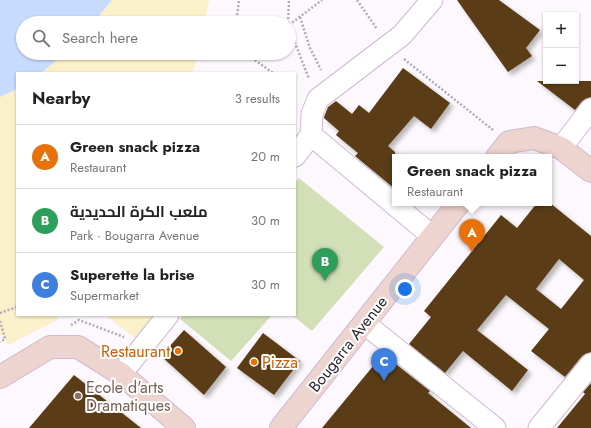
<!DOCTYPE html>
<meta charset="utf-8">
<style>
:root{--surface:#fff;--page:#f2f2f2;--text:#222;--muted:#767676;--line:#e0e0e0;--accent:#38708a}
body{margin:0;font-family:Jost,Cairo,sans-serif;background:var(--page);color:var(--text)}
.controls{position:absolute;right:12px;top:12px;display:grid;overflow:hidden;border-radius:0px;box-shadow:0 1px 3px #0004}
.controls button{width:36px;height:36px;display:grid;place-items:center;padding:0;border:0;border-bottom:1px solid var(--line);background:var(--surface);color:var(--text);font:20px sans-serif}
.you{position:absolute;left:405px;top:289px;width:14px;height:14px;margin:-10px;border:3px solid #fff;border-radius:50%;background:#1a73e8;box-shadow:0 0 0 6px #1a73e833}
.badge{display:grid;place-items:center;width:26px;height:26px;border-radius:50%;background:var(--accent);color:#fff;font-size:13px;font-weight:700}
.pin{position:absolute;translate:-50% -33px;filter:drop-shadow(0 1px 2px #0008)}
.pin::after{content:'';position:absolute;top:21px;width:14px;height:12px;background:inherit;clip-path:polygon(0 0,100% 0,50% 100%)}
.popup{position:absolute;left:392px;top:154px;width:160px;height:52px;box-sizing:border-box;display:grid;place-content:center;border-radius:0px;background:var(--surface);filter:drop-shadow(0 1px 3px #0005);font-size:13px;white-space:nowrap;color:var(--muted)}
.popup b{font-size:15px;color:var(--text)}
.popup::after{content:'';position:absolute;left:50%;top:100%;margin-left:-8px;border:8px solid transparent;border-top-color:var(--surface)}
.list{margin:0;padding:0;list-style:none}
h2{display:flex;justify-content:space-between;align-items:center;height:52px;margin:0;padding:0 16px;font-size:17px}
h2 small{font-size:13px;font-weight:400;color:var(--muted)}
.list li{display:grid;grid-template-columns:26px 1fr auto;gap:12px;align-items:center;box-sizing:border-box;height:64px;padding:0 16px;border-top:1px solid var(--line)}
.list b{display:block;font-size:15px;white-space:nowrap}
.list p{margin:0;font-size:13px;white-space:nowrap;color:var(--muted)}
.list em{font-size:13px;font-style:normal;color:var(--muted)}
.icon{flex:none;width:22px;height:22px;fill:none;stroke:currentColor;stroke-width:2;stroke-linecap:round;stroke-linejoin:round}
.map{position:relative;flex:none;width:591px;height:428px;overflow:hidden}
.search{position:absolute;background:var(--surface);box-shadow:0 1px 3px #0004;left:16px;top:16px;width:280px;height:44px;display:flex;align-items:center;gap:10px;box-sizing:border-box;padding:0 14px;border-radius:22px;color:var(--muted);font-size:15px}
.panel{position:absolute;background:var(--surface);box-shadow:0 1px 3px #0004;left:16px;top:72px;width:280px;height:244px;border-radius:0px}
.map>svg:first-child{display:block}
</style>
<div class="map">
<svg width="591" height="428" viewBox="0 0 591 428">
<defs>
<filter id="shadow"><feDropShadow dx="3.5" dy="3.5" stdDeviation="2" flood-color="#0004"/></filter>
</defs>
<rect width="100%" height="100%" fill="#fcf8fd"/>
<path fill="#d3e0b7" d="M 299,178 L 384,247 L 312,331 L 292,315 L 295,315 L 295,182 Z
M 183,315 L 272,315 L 231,361 L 180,319 Z"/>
<path fill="#faf0ca" d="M 112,0 L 209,0 L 205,23 L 93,23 Z
M 65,53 L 199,53 L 192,73 L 41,73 Z
M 17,89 L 17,315 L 57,315 L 59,319 L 8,345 L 3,335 L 0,336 L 0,97 Z
M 105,315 L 154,315 L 135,338 Z"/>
<path fill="#c6dbfd" d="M 0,0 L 112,0 L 93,23 L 23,23 L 23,53 L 65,53 L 41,73 L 17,73 L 17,89 L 0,97 Z"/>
<path fill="#5a3d13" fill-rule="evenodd" filter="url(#shadow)" d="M 457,0 L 499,0 L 540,30 L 526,48 L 532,56 L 508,72 Z
M 403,68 L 450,103 L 431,129 L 414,116 L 388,146 L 395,152 L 395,189 L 355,156 L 358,153 L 336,135 L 339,131 L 324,118 L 324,117 L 328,107 L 336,101 L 352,114 L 359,105 L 369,113 Z
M 537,81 L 591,81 L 591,97 L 582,101 L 575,110 Z
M 537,203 L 550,203 L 591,236 L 591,352 L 582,356 L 565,377 L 531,351 L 549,329 L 506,295 L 477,330 L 528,370 L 512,391 L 463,351 L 445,373 L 409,344 L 431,317 L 424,311 L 501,215 L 517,228 ZM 559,259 L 584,280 L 561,309 L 536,289 Z
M 184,330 L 226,367 L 204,395 L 161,356 Z
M 263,333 L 300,361 L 274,395 L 237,368 Z
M 383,354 L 430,391 L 428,393 L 471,428 L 322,428 Z
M 74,375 L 141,428 L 29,428 Z
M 591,383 L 591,428 L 557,428 L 585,394 L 583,392 Z"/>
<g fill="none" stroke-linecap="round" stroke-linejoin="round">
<defs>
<path id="street" d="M 311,135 L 312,114 L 318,99 L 402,35 L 432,0
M 561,148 L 591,109
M 295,156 L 311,135 L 432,236
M 364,323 L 495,428
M 121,374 L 168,315
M 539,428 L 591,364"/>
<path id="secondary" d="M 497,157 L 509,142 L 534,138 L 561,148 L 591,171
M 0,377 L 50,347 L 78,347 L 121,374 L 184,428
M 281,428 L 459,203"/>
</defs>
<use href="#street" stroke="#cebad2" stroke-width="23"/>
<use href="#secondary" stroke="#cebad2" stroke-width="24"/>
<path stroke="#b0abb1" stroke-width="2.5" stroke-dasharray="2 2" stroke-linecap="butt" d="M 357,0 L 377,29
M 300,17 L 310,48 L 321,70
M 236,23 L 239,0
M 288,23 L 289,0
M 289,25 L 322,0
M 289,27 L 309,79
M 245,53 L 273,73
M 404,59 L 493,130
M 0,313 L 17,307
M 0,321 L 5,339 L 0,342
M 71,325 L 79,320 L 124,337"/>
<use href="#street" stroke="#fff" stroke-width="21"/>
<use href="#secondary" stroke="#eed4ce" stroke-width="22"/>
</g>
<g fill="#e8710a" stroke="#fff" stroke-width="1.5">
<circle cx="178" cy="351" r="4"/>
<circle cx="254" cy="362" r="4"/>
</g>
<circle fill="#8d6e63" stroke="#fff" stroke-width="1.5" cx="78" cy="396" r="4"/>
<g text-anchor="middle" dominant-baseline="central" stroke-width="4" stroke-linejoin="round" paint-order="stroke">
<g font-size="16" fill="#2d262f" stroke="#fff">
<text transform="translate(348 344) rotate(-52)">Bougarra Avenue</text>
</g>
<g font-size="16" fill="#c56008" stroke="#fff" text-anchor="end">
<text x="170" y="351">Restaurant</text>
<text x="262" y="362" text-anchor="start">Pizza</text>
</g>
<g font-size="16" fill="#785e54" stroke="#fff" text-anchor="start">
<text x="86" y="387">Ecole d'arts<tspan x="86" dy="18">Dramatiques</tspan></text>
</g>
</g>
</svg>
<div class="controls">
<button>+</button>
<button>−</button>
</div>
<div class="you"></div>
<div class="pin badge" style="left:472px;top:252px;background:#e8710a">A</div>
<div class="popup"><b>Green snack pizza</b>Restaurant</div>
<div class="pin badge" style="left:325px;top:281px;background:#2e9e5b">B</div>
<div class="pin badge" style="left:384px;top:381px;background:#3f7fe0">C</div>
<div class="search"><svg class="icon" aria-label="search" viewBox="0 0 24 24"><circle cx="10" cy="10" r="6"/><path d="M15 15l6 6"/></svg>Search here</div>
<section class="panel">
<h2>Nearby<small>3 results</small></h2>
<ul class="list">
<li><span class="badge" style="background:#e8710a">A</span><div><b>Green snack pizza</b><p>Restaurant</p></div><em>20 m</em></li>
<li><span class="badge" style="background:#2e9e5b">B</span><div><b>ملعب الكرة الحديدية</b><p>Park · Bougarra Avenue</p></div><em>30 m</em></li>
<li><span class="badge" style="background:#3f7fe0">C</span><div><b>Superette la brise</b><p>Supermarket</p></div><em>30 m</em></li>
</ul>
</section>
</div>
